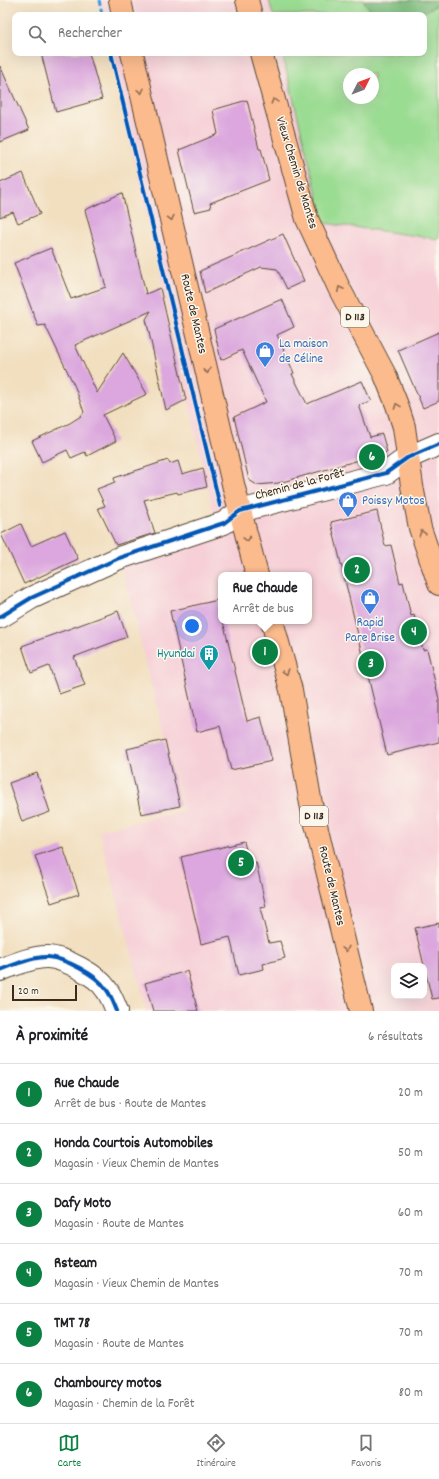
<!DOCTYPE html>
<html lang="fr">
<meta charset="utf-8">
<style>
:root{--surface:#fff;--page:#f6f6f6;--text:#202124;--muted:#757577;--line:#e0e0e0;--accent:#0b8043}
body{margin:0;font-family:Dekko,sans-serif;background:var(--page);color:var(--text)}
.controls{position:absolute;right:12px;bottom:12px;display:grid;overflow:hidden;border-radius:8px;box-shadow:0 4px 16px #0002}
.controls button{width:36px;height:36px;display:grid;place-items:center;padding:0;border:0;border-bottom:1px solid var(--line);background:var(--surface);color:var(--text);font:20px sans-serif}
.compass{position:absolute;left:343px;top:68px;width:36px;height:36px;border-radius:50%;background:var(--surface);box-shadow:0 4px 16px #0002;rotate:48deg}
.scale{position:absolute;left:12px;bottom:10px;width:65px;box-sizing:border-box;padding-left:4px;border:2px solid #3b2a1e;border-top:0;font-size:11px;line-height:14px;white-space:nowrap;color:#3b2a1e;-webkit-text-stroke:3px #fbf7ec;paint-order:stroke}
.you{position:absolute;left:192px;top:626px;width:14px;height:14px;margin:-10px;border:3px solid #fff;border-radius:50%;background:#1a73e8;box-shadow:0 0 0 6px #1a73e833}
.badge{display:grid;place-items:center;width:26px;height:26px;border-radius:50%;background:var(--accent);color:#fff;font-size:13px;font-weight:700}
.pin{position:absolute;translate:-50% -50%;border:2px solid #fff;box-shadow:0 1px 4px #0006}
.popup{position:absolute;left:218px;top:572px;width:94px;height:52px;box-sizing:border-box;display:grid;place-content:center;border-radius:8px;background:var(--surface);filter:drop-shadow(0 1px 3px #0005);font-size:13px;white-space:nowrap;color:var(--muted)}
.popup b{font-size:15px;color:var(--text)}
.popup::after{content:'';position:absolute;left:50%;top:100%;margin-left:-8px;border:8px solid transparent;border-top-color:var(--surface)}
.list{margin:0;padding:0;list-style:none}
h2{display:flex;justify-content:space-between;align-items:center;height:52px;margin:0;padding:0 16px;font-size:17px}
h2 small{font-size:13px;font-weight:400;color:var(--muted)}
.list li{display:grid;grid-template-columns:26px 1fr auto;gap:12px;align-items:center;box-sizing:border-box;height:60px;padding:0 16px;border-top:1px solid var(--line)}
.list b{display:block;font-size:15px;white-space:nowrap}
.list p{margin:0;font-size:13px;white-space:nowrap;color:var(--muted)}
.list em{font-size:13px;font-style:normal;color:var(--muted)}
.icon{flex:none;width:22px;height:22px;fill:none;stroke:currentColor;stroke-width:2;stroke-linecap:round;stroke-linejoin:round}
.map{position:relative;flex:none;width:439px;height:1011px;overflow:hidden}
.search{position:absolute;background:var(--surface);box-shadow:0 4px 16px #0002;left:12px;right:12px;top:12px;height:44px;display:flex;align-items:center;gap:10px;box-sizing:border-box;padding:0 14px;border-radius:8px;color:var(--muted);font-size:15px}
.sheet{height:412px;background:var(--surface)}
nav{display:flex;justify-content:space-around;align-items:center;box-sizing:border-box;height:56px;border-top:1px solid var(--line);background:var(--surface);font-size:11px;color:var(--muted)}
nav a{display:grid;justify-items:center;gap:2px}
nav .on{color:var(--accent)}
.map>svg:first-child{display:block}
</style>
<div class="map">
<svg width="439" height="1011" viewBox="0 0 439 1011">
<rect width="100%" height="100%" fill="#fbf7ec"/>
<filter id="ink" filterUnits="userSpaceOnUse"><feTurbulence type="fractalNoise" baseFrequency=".025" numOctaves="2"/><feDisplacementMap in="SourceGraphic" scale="8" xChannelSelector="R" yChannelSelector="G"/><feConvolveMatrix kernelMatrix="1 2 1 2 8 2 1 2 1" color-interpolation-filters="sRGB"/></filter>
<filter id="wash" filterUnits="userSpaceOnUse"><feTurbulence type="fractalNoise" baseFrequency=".012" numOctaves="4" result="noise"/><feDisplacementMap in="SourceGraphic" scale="16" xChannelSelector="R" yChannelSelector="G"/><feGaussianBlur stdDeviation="0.9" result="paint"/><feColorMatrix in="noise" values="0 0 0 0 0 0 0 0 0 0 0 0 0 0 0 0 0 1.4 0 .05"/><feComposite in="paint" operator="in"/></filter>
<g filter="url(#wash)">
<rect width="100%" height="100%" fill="#f2dfc0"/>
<path fill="#f6cfd7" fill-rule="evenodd" d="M 98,0 L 269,0 L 273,15 L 102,15 Z
M 110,53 L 282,53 L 324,223 L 439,239 L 439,1011 L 147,1011 L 99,830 L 184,811 L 119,558 L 215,520 ZM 221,575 L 309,575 L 309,621 L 221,621 ZM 394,966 L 424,966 L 424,996 L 394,996 Z"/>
<path fill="#9bdc93" stroke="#6b8358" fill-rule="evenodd" d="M 269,0 L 363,0 L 374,15 L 273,15 Z
M 439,4 L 439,239 L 324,223 L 282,53 L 424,53 L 424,15 L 418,15 ZM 349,74 L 373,74 L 373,98 L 349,98 Z"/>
<path fill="#7cbc7d" stroke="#5c734e" d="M 363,0 L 439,0 L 439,4 L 418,15 L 374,15 Z"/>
<g id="blocks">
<path fill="#dba7de" d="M 41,53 L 89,53 L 102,99 L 56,112 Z
M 0,66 L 29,130 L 0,142 Z
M 247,100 L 259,149 L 261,149 L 269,180 L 210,203 L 211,208 L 194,212 L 179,150 L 218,134 L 213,110 Z
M 23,173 L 40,214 L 18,223 L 13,212 L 0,217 L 0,183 Z
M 122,193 L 146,294 L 160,288 L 186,400 L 166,410 L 146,319 L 151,311 L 75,345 L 97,393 L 123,353 L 147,394 L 103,415 L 116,441 L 87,456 L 85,452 L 71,458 L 67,450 L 42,462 L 32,441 L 70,423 L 81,416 L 84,412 L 75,387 L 45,325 L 38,326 L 14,263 L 51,248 L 71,299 L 106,287 L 85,210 Z
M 283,234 L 304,281 L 287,289 L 277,269 L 261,267 L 205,293 L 200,271 Z
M 282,299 L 294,327 L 277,335 L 294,373 L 292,374 L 307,404 L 362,381 L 371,401 L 359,405 L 370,437 L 382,434 L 387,452 L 279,483 L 257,485 L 249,480 L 234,417 L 266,402 L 242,350 L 221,360 L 214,329 Z
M 439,332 L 439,401 L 423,408 L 398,350 Z
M 168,460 L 170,464 L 178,461 L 182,474 L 203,468 L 207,487 L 178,494 L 177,492 L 144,500 L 155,533 L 116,545 L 98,508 L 105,506 L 97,489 L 115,482 L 114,478 Z
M 377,511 L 385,546 L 391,545 L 400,583 L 403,582 L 411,616 L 414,615 L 423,650 L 427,649 L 439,699 L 439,742 L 387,755 L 331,522 Z
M 21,524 L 31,546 L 65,531 L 78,559 L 24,584 L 1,534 Z
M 218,600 L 221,613 L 221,621 L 223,621 L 247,721 L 261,717 L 272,761 L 231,770 L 220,726 L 197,732 L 170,611 Z
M 118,611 L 127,637 L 74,657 L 85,685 L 59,694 L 49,666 L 31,673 L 22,646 Z
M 165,740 L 180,806 L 141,814 L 127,749 Z
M 37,773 L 50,812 L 22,822 L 9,783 Z
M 244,842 L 250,864 L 256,862 L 266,907 L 260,908 L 269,943 L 280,941 L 285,958 L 263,964 L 264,969 L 239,975 L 230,937 L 201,944 L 181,857 Z
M 63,847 L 79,894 L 51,903 L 35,856 Z
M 439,923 L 439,998 L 432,999 L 415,928 Z
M 187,971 L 198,1011 L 153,1011 L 145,983 Z"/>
</g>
</g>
<g filter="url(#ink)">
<use href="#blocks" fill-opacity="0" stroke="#564536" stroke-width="1"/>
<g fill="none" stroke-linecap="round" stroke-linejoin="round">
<defs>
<path id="minor" d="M 0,617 L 31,598 L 119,558 L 224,523 L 240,511 L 386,473 L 407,458 L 439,444
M 0,970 C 13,965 34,956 48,957 C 64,958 97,975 106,989 C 111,995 114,1004 117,1011"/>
<path id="major" d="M 120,0 L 123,15
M 247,0 L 251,15
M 132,53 L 234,488 L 257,575
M 261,53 L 307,219 L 339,288 L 385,375 L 397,405 L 404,427 L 412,486 L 420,528 L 439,584
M 272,621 L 291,690 L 311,804 L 361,1011"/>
</defs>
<use href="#minor" stroke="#564536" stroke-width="24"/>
<use href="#major" stroke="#564536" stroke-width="24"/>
<use href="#minor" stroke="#fff" stroke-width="22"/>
<use href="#major" stroke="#fbbb8d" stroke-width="22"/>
<path stroke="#3f9ce0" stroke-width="3" stroke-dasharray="6 3" stroke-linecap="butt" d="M 99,0 L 102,15"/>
<defs>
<path id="cycleway" d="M 111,53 L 220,506
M 0,617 L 31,598 L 119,558 L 224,523 L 240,511 L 386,473 L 407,458 L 439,444
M 0,970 C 13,965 34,956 48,957 C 64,958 97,975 106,989 C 111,995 114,1004 117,1011"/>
</defs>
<use href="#cycleway" stroke="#fbf7ec" stroke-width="6"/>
<use href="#cycleway" stroke="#0057b8" stroke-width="4"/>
</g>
<defs><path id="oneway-chevron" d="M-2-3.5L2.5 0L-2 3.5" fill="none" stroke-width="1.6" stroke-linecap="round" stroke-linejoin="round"/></defs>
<g stroke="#916b50">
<use href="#oneway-chevron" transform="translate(141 91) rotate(77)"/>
<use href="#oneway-chevron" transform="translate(274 101) rotate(-106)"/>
<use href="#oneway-chevron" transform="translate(171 218) rotate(77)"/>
<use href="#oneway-chevron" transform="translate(340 289) rotate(-116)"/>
<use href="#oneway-chevron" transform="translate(207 371) rotate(77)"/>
<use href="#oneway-chevron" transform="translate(397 406) rotate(-110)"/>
<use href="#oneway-chevron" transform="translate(422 533) rotate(-108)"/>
<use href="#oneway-chevron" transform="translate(247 539) rotate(76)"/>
<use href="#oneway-chevron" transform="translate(286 672) rotate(74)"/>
<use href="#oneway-chevron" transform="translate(346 949) rotate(77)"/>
</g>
</g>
<defs>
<symbol id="shop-pin" viewBox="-11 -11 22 30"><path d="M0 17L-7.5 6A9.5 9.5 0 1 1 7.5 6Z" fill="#3f7fe0" stroke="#fbf7ec"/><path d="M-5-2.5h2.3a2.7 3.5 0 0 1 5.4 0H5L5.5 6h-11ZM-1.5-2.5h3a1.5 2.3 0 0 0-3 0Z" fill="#fff"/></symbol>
<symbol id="building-pin" viewBox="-11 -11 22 30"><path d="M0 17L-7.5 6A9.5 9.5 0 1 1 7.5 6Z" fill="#0f9aa8" stroke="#fbf7ec"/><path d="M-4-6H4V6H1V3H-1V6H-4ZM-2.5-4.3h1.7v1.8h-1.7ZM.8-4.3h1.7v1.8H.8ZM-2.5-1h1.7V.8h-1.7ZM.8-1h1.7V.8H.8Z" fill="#fff"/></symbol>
</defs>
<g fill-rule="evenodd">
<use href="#shop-pin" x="254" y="340" width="22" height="30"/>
<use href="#shop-pin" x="337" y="490" width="22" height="30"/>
<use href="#shop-pin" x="359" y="587" width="22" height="30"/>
<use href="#building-pin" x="198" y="643" width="22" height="30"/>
</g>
<g text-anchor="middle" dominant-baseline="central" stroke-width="3" stroke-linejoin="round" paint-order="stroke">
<g fill="#fbf7ec" stroke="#75685c" stroke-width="1">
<rect x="341" y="307" width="28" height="20" rx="3"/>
<rect x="300" y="806" width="28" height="20" rx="3"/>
</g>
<g font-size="12" font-weight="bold" fill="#3b2a1e">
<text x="355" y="317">D 113</text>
<text x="314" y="816">D 113</text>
</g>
<g font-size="13" fill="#3b2a1e" stroke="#fbf7ec">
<text transform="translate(296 173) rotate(73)">Vieux Chemin de Mantes</text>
<text transform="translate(193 314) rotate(77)">Route de Mantes</text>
<text transform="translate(300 485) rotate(-15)">Chemin de la Forêt</text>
<text transform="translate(331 886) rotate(77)">Route de Mantes</text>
</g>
<g font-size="13" fill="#366cbe" stroke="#fbf7ec" text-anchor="start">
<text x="279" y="344">La maison<tspan x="279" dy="15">de Céline</tspan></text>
<text x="362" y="501">Poissy Motos</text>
<text x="370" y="623" text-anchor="middle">Rapid<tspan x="370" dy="15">Pare Brise</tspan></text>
</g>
<g font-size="13" fill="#0d838f" stroke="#fbf7ec" text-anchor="end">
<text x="195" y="654">Hyundai</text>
</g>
</g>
</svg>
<div class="controls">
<button><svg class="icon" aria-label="layers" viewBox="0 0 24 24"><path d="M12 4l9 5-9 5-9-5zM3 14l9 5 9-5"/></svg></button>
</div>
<svg class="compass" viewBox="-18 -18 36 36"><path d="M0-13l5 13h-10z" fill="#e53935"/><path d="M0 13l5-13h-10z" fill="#757577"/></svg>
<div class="scale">20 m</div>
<div class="you"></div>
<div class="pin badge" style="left:265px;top:652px">1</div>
<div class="popup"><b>Rue Chaude</b>Arrêt de bus</div>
<div class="pin badge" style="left:357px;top:570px">2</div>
<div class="pin badge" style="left:371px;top:664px">3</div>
<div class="pin badge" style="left:414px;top:632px">4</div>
<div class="pin badge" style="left:241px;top:863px">5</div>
<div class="pin badge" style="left:372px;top:457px">6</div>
<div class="search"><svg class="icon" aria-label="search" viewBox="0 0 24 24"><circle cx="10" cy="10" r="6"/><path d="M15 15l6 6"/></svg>Rechercher</div>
</div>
<section class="sheet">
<h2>À proximité<small>6 résultats</small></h2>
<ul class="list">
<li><span class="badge">1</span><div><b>Rue Chaude</b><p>Arrêt de bus · Route de Mantes</p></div><em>20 m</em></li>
<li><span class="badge">2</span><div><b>Honda Courtois Automobiles</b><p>Magasin · Vieux Chemin de Mantes</p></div><em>50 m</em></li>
<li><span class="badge">3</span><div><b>Dafy Moto</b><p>Magasin · Route de Mantes</p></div><em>60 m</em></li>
<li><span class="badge">4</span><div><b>Rsteam</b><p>Magasin · Vieux Chemin de Mantes</p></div><em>70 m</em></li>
<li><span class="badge">5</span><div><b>TMT 78</b><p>Magasin · Route de Mantes</p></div><em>70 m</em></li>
<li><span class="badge">6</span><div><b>Chambourcy motos</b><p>Magasin · Chemin de la Forêt</p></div><em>80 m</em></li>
</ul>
</section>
<nav>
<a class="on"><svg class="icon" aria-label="map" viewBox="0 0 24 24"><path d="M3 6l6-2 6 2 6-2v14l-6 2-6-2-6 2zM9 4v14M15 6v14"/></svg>Carte</a>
<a><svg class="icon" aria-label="directions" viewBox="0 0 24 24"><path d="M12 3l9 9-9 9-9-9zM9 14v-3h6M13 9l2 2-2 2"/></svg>Itinéraire</a>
<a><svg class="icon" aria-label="saved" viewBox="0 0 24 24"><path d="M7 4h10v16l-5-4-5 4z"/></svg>Favoris</a>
</nav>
